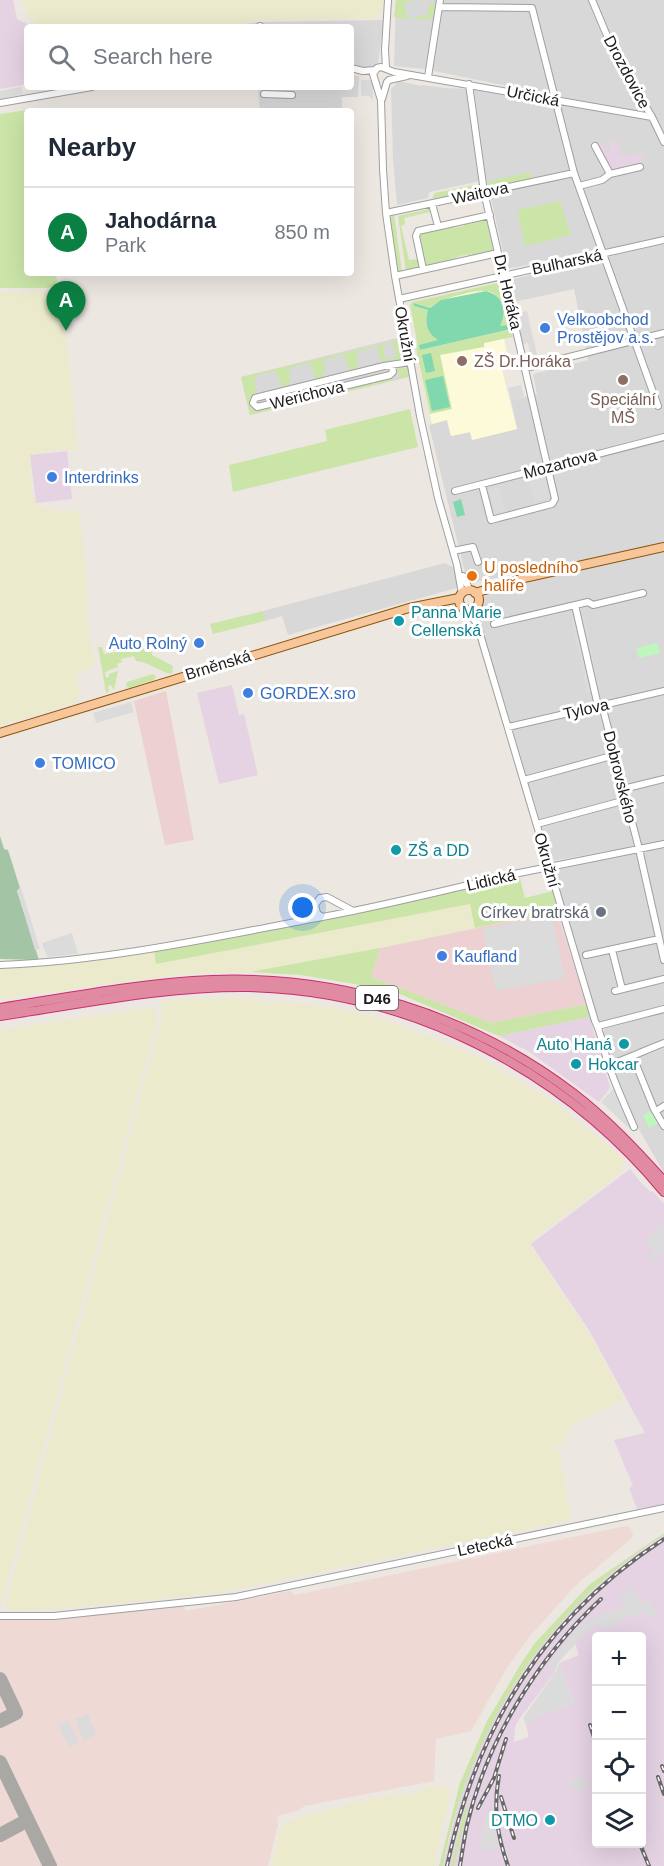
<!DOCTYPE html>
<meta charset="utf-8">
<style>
:root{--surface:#fff;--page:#f6f6f7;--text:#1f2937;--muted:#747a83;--line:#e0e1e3;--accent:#0b8043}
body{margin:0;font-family:Helvetica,sans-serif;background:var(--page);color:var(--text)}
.controls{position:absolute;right:18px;bottom:18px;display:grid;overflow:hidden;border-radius:6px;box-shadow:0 6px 24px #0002}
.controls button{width:54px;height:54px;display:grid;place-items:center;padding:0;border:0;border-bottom:2px solid var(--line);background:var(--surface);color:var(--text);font:30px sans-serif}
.you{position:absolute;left:303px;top:908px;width:21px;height:21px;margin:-15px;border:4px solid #fff;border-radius:50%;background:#1a73e8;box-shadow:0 0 0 9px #1a73e833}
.badge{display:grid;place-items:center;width:39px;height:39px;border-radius:50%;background:var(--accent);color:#fff;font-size:20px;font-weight:700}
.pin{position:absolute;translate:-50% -50px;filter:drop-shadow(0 2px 3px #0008)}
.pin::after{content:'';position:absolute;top:32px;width:21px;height:18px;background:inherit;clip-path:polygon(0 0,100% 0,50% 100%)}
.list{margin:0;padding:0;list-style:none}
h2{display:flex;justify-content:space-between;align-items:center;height:78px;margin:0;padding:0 24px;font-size:26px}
h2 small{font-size:20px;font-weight:400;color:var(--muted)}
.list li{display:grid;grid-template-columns:39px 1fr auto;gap:18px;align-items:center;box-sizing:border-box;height:90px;padding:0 24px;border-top:2px solid var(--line)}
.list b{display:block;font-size:22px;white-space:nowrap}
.list p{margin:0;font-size:20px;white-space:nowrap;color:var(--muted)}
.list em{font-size:20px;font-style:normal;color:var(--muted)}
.icon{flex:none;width:33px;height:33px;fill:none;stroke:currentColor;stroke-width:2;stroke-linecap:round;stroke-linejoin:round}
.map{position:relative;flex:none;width:664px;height:1866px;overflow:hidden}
.search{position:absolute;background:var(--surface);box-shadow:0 6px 24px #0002;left:24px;top:24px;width:330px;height:66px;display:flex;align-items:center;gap:15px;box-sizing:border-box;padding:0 21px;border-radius:6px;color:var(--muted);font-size:22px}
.panel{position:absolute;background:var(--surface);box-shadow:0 6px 24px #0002;left:24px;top:108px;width:330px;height:168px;border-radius:6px}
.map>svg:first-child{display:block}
</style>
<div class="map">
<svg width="664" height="1866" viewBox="0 0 664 1866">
<rect width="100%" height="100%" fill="#ece7e1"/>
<path fill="#d9d8d8" d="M 396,0 L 588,0 L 613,60 L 646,114 L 424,69 L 394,66 Z
M 595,0 L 664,0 L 664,135 L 623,65 Z
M 384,20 L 378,64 L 370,68 L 351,65 L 351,27 L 240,27 L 244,24 L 259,22 Z
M 351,75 L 359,76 L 358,97 L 342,97 L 342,111 L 260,111 L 258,87 L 351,87 Z
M 399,81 L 421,86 L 421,85 L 445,88 L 468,89 L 481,181 L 429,192 L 428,198 L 397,205 L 393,159 L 391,89 Z
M 474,88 L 651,120 L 664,148 L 664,237 L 507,269 L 483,164 Z
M 664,244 L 664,543 L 534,572 L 526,572 L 470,583 L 467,581 L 429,425 L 447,420 L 451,436 L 470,432 L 472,440 L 517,429 L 511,400 L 537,394 L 533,374 L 588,360 L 574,289 L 513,302 L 509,280 Z
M 405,336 L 413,376 L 250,415 L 241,377 Z
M 664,549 L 664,841 L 552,861 L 480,622 L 477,609 L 480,602 L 486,595 L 500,588 Z
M 445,563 L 455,568 L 460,587 L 288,635 L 282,616 L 265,621 L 263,611 Z
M 664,847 L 664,1006 L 600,1022 L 598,1021 L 553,874 L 557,870 Z
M 664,1013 L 664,1173 L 637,1126 L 618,1084 L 602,1036 L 605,1028 Z"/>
<path fill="#edd0d1" d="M 166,691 L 194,840 L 165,845 L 134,701 Z
M 553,912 L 558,914 L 583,995 L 586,991 L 591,1008 L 583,1005 L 491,1023 L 371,977 L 380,948 Z"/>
<path fill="#e5d3e3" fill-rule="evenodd" d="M 0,0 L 13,0 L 17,19 L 33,27 L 27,27 L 27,84 L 0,89 Z
M 602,141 L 609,153 L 610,142 L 618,141 L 620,156 L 642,153 L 644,164 L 611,169 L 598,144 Z
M 67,451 L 72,499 L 36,503 L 30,455 Z
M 232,685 L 239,715 L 244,714 L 258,775 L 219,784 L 197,693 Z
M 590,1017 L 610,1088 L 599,1102 L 528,1051 L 499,1036 Z
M 630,1169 L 643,1185 L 651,1192 L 653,1191 L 664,1204 L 664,1504 L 637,1509 L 629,1488 L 633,1486 L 614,1440 L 645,1433 L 589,1330 L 531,1244 Z
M 664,1535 L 664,1866 L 454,1866 L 468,1805 L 464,1811 L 451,1866 L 443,1866 L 457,1809 L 476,1754 L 501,1704 L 525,1668 L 552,1632 L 577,1604 L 621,1565 ZM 596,1636 L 642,1636 L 642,1844 L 596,1844 ZM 575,1644 L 579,1655 L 559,1663 L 574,1703 L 525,1721 L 529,1737 L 514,1742 L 515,1727 L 518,1721 L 554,1673 L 558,1663 Z"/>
<path fill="#fdfad9" d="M 497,283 L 501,286 L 513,337 L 504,338 L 508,360 L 500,362 L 517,429 L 472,440 L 470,432 L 451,436 L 447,420 L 432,424 L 416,349 L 417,343 L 410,304 L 412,302 Z"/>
<path fill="#eed9d4" d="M 626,1526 L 630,1528 L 633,1534 L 632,1538 L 576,1585 L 530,1636 L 505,1671 L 471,1731 L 436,1739 L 434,1781 L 304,1806 L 300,1810 L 277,1816 L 278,1824 L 268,1866 L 0,1866 L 0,1613 L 61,1613 L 180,1601 L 186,1611 L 191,1610 L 290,1591 L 295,1595 Z"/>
<path fill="#ebeacc" d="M 22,0 L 383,0 L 381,14 L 378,18 L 257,20 L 245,22 L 238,27 L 43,27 L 28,17 Z
M 56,291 L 61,293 L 63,305 L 78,450 L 58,450 L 30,455 L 32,492 L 37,506 L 58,511 L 77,511 L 80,515 L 87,578 L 88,628 L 95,662 L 92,667 L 76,675 L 80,694 L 77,700 L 71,704 L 0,725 L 0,292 Z
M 470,903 L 475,928 L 380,948 L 250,972 L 187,974 L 0,999 L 0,967 L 154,950 L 157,964 Z
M 230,998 L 252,999 L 268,1003 L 291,1002 L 344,1010 L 371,1016 L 441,1041 L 482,1059 L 545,1096 L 621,1156 L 624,1163 L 621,1172 L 529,1243 L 592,1339 L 624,1399 L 571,1426 L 562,1444 L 545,1449 L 559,1448 L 571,1520 L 222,1592 L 75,1608 L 10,1611 L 6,1607 L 6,1603 L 119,1176 L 124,1173 L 121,1169 L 162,1014 L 161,1003 L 164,1000 Z
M 154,1007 L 157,1021 L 145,1066 L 0,1610 L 0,1030 Z
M 442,1785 L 449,1789 L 450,1795 L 434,1866 L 272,1866 L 282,1825 L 287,1821 L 354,1803 L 392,1795 L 411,1795 L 419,1790 Z"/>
<path fill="#cbe5a8" d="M 396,0 L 416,0 L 404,3 L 408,19 L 394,17 Z
M 436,3 L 433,19 L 408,19 L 429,14 L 428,5 Z
M 41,108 L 41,111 L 27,111 L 27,273 L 56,273 L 57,282 L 54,286 L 48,288 L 0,288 L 0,114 Z
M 529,172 L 532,176 L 530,179 L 492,187 L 488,187 L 488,184 L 491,181 Z
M 479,184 L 480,189 C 469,193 442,203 432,198 L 435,193 Z
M 560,201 L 571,235 L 525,246 L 517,210 Z
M 433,208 L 433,214 L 430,212 L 404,218 L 405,224 L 401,226 L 409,260 L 419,259 L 420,266 L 406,272 L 398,216 Z
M 394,214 L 402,272 L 397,270 L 390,218 Z
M 487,218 L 494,248 L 493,252 L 472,257 L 472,253 L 467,258 L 468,254 L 457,257 C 451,263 434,269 424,265 L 418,233 L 453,224 L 453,228 L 464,226 L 465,222 L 468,221 L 469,224 L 472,223 L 473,220 Z
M 497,283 L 501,286 L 510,326 L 499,326 L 503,305 C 499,298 494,291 485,291 C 473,290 438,299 430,308 L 415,303 L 414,306 L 428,310 C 424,323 427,333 439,340 L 420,350 L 511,329 L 513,337 L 484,343 L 484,347 L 440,355 L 452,409 L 430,414 L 416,349 L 417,343 L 410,304 L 412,302 Z
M 404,339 L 407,356 L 402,361 L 394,361 L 393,357 L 396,356 L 393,343 L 383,345 L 385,358 L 389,357 L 389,360 L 386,364 L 385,362 L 382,363 L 377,347 L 357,352 L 358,369 L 350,371 L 344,355 L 323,360 L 325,372 L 323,372 L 324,378 L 316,380 L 310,363 L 289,368 L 290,386 L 282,388 L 276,371 L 255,376 L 256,394 L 249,396 L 252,410 L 261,411 L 262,408 L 265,409 L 266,407 C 274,408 278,402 286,404 L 287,402 L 290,403 L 291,401 L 294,402 L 295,400 L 344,388 L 348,389 L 349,387 L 370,383 L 371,381 L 382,380 L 387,377 L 391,377 L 393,380 L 400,377 L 399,372 L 395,371 L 399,367 L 407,368 L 411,376 L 250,415 L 241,377 Z
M 410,409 L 418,447 L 233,492 L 229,465 L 327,441 L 325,430 Z
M 263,611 L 265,621 L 213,634 L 210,624 Z
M 98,647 L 102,647 L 104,654 L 150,647 L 152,655 L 173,666 L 172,674 C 159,672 150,662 136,661 L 134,656 L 121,659 L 122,662 L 117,664 L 118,667 L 105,672 L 106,678 L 109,677 L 109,674 L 118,671 L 114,690 L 111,685 L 108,686 L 109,692 L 106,693 Z
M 153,674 L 156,676 L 154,680 L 129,688 L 126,686 L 127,682 Z
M 520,878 L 525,898 L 553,891 L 556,903 L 551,908 L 553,912 L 475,928 L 470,904 L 156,964 L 154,950 L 348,914 Z
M 380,948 L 371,977 L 491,1023 L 583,1005 L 587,1006 L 590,1017 L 499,1036 L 390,990 L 301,975 L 250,972 Z
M 664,1533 L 664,1535 C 546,1609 469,1730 443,1866 L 439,1866 L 460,1783 L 487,1721 L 522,1662 L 535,1643 L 590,1584 Z
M 469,1803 L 454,1866 L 451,1866 L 464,1811 Z"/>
<path fill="#a3c4a5" d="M 0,836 L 4,849 L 8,850 L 20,888 L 17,891 L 39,960 L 0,959 Z"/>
<path fill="#bff6be" d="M 657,643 L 660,653 L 639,658 L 636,648 Z
M 654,1109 L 661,1122 L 649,1128 L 643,1115 Z"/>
<path fill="#81d8af" d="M 486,291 C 504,296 507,311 500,326 L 508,325 L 511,329 L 420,350 L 419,345 L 438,340 C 427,333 424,323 428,310 L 414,306 L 414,303 L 430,308 L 441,300 Z
M 431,353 L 435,371 L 426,373 L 422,355 Z
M 443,376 L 450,407 L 432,411 L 425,380 Z
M 461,499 L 465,515 L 457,517 L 453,502 Z"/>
<path fill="#dbdbdb" d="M 361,80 L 370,80 L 373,83 L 373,100 L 369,96 L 361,96 Z
M 21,87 L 23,94 L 0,99 L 0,91 Z
M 527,311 L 537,355 L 531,356 L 528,343 L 523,344 L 516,313 Z
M 521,385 L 524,397 L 511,400 L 508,388 Z
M 543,475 L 547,477 L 551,494 L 548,498 L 535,502 L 528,479 Z
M 499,487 L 505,510 L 496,513 L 489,489 Z
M 584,616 L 600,693 L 596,694 L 580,617 Z
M 576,619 L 592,691 L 587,692 L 571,620 Z
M 131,702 L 134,712 L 96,723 L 93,713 Z
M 21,888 L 40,949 L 35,950 L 17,890 Z
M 552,915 L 565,978 L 496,991 L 483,929 Z
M 72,933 L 78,954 L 47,957 L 42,943 Z
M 618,1084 L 637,1126 L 631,1130 L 601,1102 Z
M 663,1223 L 664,1252 L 651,1261 L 648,1257 L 654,1252 L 645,1241 L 652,1236 L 653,1230 Z
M 633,1587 L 640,1597 L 633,1602 L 640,1598 L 643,1604 L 651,1599 L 657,1615 L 646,1619 L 643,1611 L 602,1629 L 600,1623 L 594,1626 L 584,1634 L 562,1657 L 558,1663 L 554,1672 L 547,1666 L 583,1624 L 597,1616 L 625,1606 L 619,1595 Z
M 559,1663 L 574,1703 L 533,1718 L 534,1723 L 527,1725 L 523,1718 L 556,1671 Z
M 88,1714 L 96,1735 L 83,1740 L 75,1719 Z
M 68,1720 L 79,1742 L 69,1747 L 58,1725 Z
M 584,1776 L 587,1784 L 585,1788 L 576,1792 L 574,1786 L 571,1787 L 569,1781 Z
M 494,1808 L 495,1829 L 499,1846 L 479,1853 L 485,1819 L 489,1811 Z"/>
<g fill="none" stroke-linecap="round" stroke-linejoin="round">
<path stroke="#aaa8a5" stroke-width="14" d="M 0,1679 L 16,1713 L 0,1721
M 0,1762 L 50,1866
M 0,1835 L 28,1820"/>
<defs>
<path id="minor" d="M 592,0 L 616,57 L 652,117 L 664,142
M 440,7 L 532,8 L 574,173 L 658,406
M 260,26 L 260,27
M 351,68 L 363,71 L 375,70
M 386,68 L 385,50 L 388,0
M 428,77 L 440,0
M 389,80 L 407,76
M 469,84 L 484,192 L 555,499 L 552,504 L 491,520 L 482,485
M 264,94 L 292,95
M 382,99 L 387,82
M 0,103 L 92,87
M 595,146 L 610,174
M 579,186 L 602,180 L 610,174 L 640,167
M 432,204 L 438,226
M 386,213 L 574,173
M 423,269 L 416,236 L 418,231 L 490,215
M 395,276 L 498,253
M 399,299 L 664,240
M 392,365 L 393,372 L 390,375 L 257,407 L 253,403 L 255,398 L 384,366 L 410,362
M 526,368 L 664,333
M 455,491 L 664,437
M 453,551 L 473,547 L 478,562
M 463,576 L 470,591
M 462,594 L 457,565 L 438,498 L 420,416 L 395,276 L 386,213 L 383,169 L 381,100 L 373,74 L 377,68 L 381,67 L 394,72 L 652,117
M 575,605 L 598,706
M 475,607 L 477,624 L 595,1021 C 601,1031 604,1053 609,1066 C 616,1086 625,1106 634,1127
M 467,609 L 477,624
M 494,624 L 588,602 L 593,605 L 643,593
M 602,705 L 639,849 L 664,960
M 508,727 L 664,691
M 524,780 L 615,755
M 623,789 L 664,779
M 537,824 L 626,800
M 353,911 L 327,897 L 320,898 L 315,905 L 317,913 L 322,917 C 388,905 453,888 519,873 C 567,863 616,854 664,844
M 612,950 L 622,989
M 586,955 L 659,939
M 0,965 C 108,961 215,937 322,917
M 615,991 L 664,979
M 598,1026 L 664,1009
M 633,1057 L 654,1109 L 664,1126
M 608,1065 C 628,1059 645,1050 664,1043
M 656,1111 L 664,1106
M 0,1616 L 54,1616 L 236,1597 L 664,1508"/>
<path id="major" d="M459 600a10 10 0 1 1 20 0a10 10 0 1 1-20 0Z
M 475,593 L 524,578 L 664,547
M 0,733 L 409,608 L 459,598"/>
<path id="highway" d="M 0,1008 C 70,997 141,983 212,980 C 341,975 470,1015 573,1093 C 607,1119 636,1150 664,1181
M 0,1016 C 82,1004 165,986 248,987 C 408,990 563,1069 664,1192"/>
</defs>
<use href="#minor" stroke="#9f9f9f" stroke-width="8"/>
<use href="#major" stroke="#8b5307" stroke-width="10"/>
<use href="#highway" stroke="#cc2c71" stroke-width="10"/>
<use href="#minor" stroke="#fff" stroke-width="6"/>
<use href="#major" stroke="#f7c79b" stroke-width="8"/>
<use href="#highway" stroke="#e18ba3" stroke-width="8"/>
<defs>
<path id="rail" d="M 590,1725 L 596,1743
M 662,1766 L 664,1771
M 499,1776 C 493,1808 497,1835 508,1866
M 658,1777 L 664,1794
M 501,1797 L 514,1838
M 478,1808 L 494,1778 L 506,1739
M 640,1844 L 649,1866
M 447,1866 C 476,1728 545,1616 664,1539
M 460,1866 C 462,1853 464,1839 467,1825 C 487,1740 537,1659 601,1599"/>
</defs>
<use href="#rail" stroke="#696969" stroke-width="4"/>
<use href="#rail" stroke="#fff" stroke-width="1.5" stroke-dasharray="4.5" stroke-linecap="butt"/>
</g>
<g fill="#3f7fe0" stroke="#fff" stroke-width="2">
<circle cx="545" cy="328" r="6"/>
<circle cx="52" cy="477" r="6"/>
<circle cx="199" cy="643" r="6"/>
<circle cx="248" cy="693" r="6"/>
<circle cx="40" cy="763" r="6"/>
<circle cx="442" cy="956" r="6"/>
</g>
<g fill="#8d6e63" stroke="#fff" stroke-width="2">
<circle cx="462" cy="361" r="6"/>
<circle cx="623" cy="380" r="6"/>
</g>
<circle fill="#e8710a" stroke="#fff" stroke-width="2" cx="472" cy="576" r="6"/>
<g fill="#0f9aa8" stroke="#fff" stroke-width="2">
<circle cx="399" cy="621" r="6"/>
<circle cx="396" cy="850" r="6"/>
<circle cx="624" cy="1044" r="6"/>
<circle cx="576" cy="1064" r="6"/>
<circle cx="550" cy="1820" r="6"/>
</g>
<circle fill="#6b7280" stroke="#fff" stroke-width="2" cx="601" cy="912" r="6"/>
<g text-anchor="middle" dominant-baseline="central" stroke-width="6" stroke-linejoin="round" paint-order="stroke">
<rect fill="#fff" stroke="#5f5f5f" stroke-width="1.5" x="356" y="986" width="42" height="24" rx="4.5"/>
<g font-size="15" font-weight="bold" fill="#1b1b1b">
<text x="377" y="998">D46</text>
</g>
<g font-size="16" fill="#1b1b1b" stroke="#fff">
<text transform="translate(627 72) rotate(62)">Drozdovice</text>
<text transform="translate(533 96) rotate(11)">Určická</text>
<text transform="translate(480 193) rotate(-12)">Waitova</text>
<text transform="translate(567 262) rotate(-12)">Bulharská</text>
<text transform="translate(508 292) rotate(77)">Dr. Horáka</text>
<text transform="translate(405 334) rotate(80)">Okružní</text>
<text transform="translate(307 395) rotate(-14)">Werichova</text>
<text transform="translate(560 464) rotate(-15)">Mozartova</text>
<text transform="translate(218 665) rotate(-17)">Brněnská</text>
<text transform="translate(586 709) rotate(-13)">Tylova</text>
<text transform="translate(620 777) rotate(76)">Dobrovského</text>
<text transform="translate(547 860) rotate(74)">Okružní</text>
<text transform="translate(491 880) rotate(-13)">Lidická</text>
<text transform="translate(485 1545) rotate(-12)">Letecká</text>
</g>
<g font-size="16" fill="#366cbe" stroke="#fff" text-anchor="start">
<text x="557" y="319">Velkoobchod<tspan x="557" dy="18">Prostějov a.s.</tspan></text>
<text x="64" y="477">Interdrinks</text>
<text x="187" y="643" text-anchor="end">Auto Rolný</text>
<text x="260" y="693">GORDEX.sro</text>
<text x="52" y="763">TOMICO</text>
<text x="454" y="956">Kaufland</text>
</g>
<g font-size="16" fill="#785e54" stroke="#fff" text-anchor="start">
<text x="474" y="361">ZŠ Dr.Horáka</text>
<text x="623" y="399" text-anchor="middle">Speciální<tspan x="623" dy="18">MŠ</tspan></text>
</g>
<g font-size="16" fill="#c56008" stroke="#fff" text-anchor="start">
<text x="484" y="567">U posledního<tspan x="484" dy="18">halíře</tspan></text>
</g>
<g font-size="16" fill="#0d838f" stroke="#fff" text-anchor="start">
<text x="411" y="612">Panna Marie<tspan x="411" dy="18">Cellenská</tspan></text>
<text x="408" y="850">ZŠ a DD</text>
<text x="612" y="1044" text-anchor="end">Auto Haná</text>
<text x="588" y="1064">Hokcar</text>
<text x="538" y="1820" text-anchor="end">DTMO</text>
</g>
<g font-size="16" fill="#5b616d" stroke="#fff" text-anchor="end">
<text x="589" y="912">Církev bratrská</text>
</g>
</g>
</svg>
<div class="controls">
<button>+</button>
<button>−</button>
<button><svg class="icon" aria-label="locate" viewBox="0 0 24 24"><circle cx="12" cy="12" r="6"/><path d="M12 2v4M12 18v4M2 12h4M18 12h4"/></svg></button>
<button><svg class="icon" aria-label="layers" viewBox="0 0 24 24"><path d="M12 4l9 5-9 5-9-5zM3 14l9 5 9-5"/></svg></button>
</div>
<div class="you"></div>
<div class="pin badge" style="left:66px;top:331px">A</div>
<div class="search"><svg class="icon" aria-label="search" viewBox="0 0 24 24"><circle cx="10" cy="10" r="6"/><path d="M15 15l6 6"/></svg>Search here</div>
<section class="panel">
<h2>Nearby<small></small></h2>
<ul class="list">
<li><span class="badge">A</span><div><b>Jahodárna</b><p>Park</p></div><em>850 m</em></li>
</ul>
</section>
</div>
